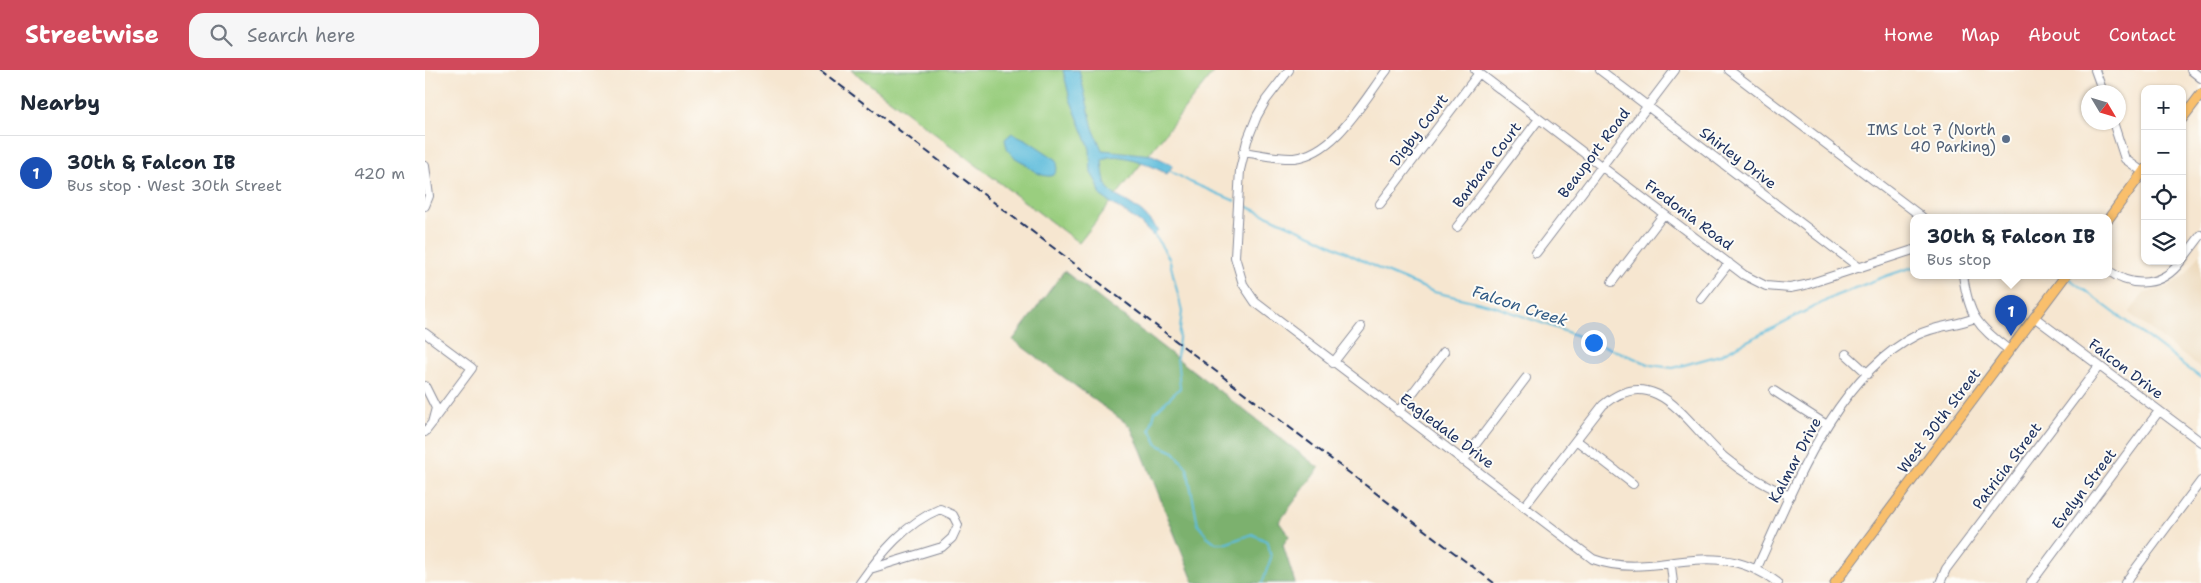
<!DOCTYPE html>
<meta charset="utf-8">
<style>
:root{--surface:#fff;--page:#f6f6f7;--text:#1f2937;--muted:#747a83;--line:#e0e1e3;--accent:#d1495b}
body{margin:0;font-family:"Shantell Sans",sans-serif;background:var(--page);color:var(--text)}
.controls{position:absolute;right:15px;top:15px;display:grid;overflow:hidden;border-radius:10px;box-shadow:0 1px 4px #0004}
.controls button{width:45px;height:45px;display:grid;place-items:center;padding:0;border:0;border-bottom:1px solid var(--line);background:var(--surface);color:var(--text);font:25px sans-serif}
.compass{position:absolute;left:1656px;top:15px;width:45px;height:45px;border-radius:50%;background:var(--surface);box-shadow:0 1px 4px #0004;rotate:128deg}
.you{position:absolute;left:1168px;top:272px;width:18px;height:18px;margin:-12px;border:4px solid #fff;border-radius:50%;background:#1a73e8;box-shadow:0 0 0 8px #1a73e833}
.badge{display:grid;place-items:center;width:32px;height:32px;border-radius:50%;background:var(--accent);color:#fff;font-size:16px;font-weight:700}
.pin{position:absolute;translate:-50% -41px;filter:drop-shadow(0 1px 2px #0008)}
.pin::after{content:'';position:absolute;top:26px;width:18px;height:15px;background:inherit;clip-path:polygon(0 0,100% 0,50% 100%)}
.popup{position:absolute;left:1485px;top:144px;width:202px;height:65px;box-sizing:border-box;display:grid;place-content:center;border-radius:10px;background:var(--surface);filter:drop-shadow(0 1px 4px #0005);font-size:16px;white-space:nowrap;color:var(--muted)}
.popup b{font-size:19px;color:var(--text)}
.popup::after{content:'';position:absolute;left:50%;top:100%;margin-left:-10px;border:10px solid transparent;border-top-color:var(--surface)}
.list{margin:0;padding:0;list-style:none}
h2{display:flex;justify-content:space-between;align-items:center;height:65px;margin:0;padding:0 20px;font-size:21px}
h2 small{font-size:16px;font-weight:400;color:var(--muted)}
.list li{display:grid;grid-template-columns:32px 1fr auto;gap:15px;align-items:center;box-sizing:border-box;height:75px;padding:0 20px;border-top:1px solid var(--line)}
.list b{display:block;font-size:19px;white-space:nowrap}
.list p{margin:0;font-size:16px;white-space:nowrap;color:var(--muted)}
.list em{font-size:16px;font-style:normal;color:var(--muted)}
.icon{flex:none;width:28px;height:28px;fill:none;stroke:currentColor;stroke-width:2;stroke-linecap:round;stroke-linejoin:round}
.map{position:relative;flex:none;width:1776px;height:513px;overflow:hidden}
header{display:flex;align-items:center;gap:30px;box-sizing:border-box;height:70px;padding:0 25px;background:var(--accent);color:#fff}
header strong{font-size:24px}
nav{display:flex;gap:28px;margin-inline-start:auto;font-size:18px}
.search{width:350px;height:45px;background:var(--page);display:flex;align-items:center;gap:12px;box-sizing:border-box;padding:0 18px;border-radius:15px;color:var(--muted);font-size:19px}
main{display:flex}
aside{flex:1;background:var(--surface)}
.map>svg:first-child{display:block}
</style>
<header>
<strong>Streetwise</strong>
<div class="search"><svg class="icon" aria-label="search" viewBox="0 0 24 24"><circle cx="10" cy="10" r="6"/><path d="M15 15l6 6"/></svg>Search here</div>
<nav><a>Home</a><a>Map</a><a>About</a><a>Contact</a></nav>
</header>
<main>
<aside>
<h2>Nearby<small></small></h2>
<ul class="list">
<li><span class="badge" style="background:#1a4fb4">1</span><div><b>30th &amp; Falcon IB</b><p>Bus stop · West 30th Street</p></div><em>420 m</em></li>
</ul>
</aside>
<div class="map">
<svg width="1776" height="513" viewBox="0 0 1776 513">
<rect width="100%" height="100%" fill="#fdfcf7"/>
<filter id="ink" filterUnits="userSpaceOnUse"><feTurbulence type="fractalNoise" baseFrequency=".02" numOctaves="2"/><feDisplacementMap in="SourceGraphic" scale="10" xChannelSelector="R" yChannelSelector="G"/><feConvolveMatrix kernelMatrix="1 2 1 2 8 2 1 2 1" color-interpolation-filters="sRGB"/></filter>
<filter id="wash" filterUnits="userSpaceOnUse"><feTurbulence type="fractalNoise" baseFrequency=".0096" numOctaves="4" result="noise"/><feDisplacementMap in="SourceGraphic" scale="20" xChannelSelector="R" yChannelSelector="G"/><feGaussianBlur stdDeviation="1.12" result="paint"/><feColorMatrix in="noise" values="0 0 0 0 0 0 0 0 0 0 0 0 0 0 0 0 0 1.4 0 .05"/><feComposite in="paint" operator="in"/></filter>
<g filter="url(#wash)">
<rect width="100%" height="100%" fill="#f6e6d0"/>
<path fill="#ecd8ba" d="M 1776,183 L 1776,299 L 1704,243 L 1719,223 L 1742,217 L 1761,204 Z"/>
<path fill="#9ace7f" stroke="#5a7e6e" d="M 426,0 L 790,0 L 654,173 Z"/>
<path fill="#7bb16e" stroke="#4b7066" d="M 639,201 L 894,398 L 854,452 L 864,466 L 858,475 L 870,513 L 769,513 L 716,380 L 705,356 L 588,270 Z"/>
<path fill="#5dbcdb" stroke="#3c769c" d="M 638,0 L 654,0 L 668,58 L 677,80 L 727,85 L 748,95 L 742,104 C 728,96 691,79 677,90 C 680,131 688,120 714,140 C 722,146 727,154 733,161 L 728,166 L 714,152 L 676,126 L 672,113 L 666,103 L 665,79 L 645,29 Z
M 587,63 L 602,70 L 632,90 C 635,118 609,103 599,93 C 595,90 589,88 586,84 C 582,80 581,74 580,69 Z"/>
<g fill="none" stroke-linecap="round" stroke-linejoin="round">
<path stroke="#5dbcdb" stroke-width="2" d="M 742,99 L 765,112 L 810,131
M 814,133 L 893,168 L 956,200 L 1009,222 L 1069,236 L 1167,271 L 1226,295 L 1248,298 L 1295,285 L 1410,226 L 1461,206 L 1488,197
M 728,163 L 744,188 L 757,241 L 752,287 L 755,318 L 730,342 L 725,359 L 733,375 L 749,382 L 762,398 L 773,455 L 782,466 L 791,473 L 802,473 L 827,464 L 843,472 L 846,488 L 837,513
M 1642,207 L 1776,308"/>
</g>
</g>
<g filter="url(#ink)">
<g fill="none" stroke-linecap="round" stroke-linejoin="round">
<defs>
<path id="minor" d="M 864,0 L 841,30 L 832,46 L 822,71 L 815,100 L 810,187 L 818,214 L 830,232 L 1168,489 C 1233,513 1284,462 1353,513
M 1050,0 L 1319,205 L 1341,216 L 1365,218 L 1380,215 L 1488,180
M 1175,0 L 1435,198
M 1304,0 L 1497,147
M 1670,0 L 1678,22
M 1766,0 L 1776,8
M 1688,52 L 1700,89 L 1718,102
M 818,82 C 834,84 852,89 869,88 C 911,83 938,31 962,0
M 0,96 L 4,126 L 0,136
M 955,134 L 1054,3
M 1032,157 L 1114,49
M 1111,183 L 1250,0
M 1757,190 L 1776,165
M 1684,201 C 1708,219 1738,216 1756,191
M 1538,205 C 1544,246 1551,255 1584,280
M 1187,212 L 1239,144
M 1276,229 L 1304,193
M 1609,247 L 1776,372
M 0,263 L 47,298 L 9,349
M 1421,284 L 1443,304
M 908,293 L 936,257
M 0,316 L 11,338 L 7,353 L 0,362
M 1349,321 L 1402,355
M 973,342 L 1019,282
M 1151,370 L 1208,414
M 1038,391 L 1101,308
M 1099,437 L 1178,335 C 1232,290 1264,357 1299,387 C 1319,404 1341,416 1365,426
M 1246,496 L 1248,513
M 1331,500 C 1367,422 1410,306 1492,265 C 1513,255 1529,256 1550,248
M 435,513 C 456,483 481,453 515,439 L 528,445 L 533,455 L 527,468 L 517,477 L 445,499
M 1515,513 L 1521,499 L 1674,296
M 1606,513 L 1734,341
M 1700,513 L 1776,411"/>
<path id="major" d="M 1757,49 L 1776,24
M 1684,148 L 1720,99
M 1410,513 L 1641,205"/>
</defs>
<use href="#minor" stroke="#888a97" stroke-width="10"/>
<use href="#major" stroke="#888a97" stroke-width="11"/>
<use href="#minor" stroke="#fff" stroke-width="8"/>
<use href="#major" stroke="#f9bf6c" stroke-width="9"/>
<path stroke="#1b2f5e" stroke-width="2" stroke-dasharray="8 4" stroke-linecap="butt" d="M 395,0 L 1069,513"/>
</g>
</g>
<circle fill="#5c6f8a" stroke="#fdfcf7" stroke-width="2" cx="1581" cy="69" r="5"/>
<g text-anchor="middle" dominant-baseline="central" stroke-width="4" stroke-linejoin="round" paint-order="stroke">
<g font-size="15" fill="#1b2f5e" stroke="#fdfcf7">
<text transform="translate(994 60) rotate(-53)">Digby Court</text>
<text transform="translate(1169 83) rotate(-53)">Beauport Road</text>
<text transform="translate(1313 88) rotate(37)">Shirley Drive</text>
<text transform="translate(1062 95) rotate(-53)">Barbara Court</text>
<text transform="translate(1264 145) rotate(37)">Fredonia Road</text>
<text transform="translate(1701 299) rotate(37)">Falcon Drive</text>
<text transform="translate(1514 351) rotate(-53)">West 30th Street</text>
<text transform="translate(1022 361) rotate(37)">Eagledale Drive</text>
<text transform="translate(1370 390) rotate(-62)">Kalmar Drive</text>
<text transform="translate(1582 396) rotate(-53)">Patricia Street</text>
<text transform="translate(1659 419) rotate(-53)">Evelyn Street</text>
</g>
<g font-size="15" fill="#4e5e75" stroke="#fdfcf7" text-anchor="end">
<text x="1571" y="60">IMS Lot 7 (North<tspan x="1571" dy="17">40 Parking)</tspan></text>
</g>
<g font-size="16" font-style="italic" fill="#2f5984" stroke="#fdfcf7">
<text transform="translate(1095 236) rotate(18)">Falcon Creek</text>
</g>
</g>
</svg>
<div class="controls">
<button>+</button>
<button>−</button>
<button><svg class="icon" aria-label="locate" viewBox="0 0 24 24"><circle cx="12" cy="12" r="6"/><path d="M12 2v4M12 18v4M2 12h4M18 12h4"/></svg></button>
<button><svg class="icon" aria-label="layers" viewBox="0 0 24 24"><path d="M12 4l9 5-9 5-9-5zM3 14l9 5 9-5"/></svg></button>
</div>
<svg class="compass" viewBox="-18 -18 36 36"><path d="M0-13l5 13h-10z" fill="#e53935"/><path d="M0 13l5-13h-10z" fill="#747a83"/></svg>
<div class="you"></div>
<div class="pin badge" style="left:1586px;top:266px;background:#1a4fb4">1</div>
<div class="popup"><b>30th &amp; Falcon IB</b>Bus stop</div>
</div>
</main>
